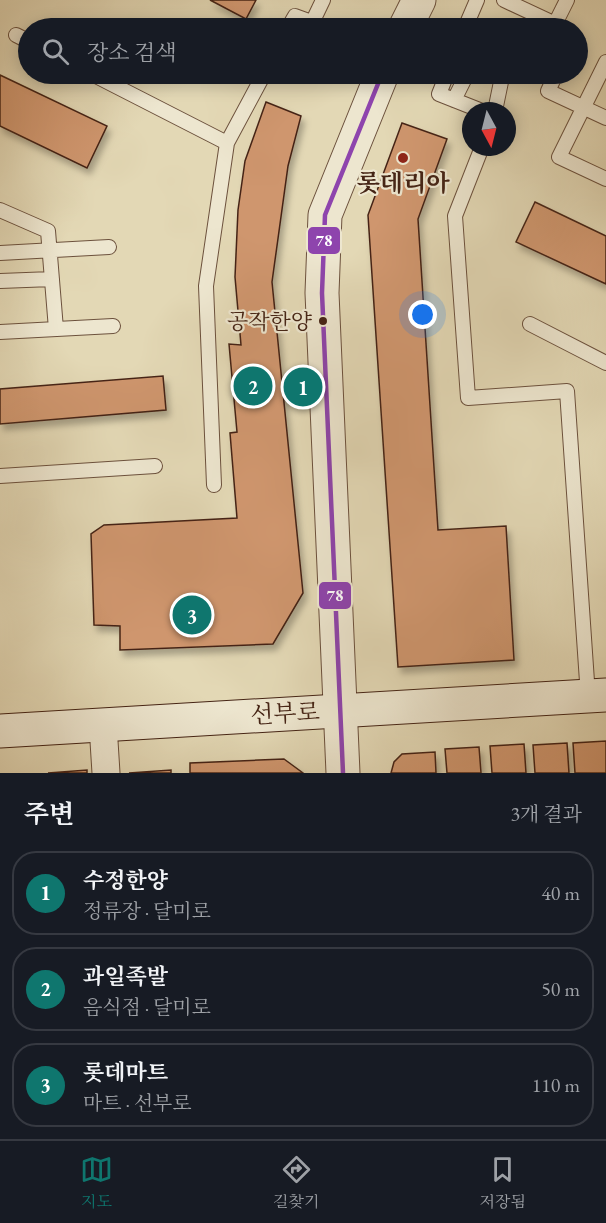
<!DOCTYPE html>
<html lang="ko">
<meta charset="utf-8">
<style>
:root{--surface:#171b24;--page:#20242c;--text:#f1f3f6;--muted:#9ea1a6;--line:#363941;--accent:#0f766e}
body{margin:0;font-family:"EB Garamond","Noto Serif KR",serif;background:var(--page);color:var(--text)}
.compass{position:absolute;left:462px;top:102px;width:54px;height:54px;border-radius:50%;background:var(--surface);box-shadow:0 3px 15px #0003;rotate:173deg}
.you{position:absolute;left:423px;top:315px;width:21px;height:21px;margin:-15px;border:4px solid #fff;border-radius:50%;background:#1a73e8;box-shadow:0 0 0 9px #1a73e833}
.badge{display:grid;place-items:center;width:39px;height:39px;border-radius:50%;background:var(--accent);color:#fff;font-size:20px;font-weight:700}
.pin{position:absolute;translate:-50% -50%;border:3px solid #fff;box-shadow:0 2px 6px #0006}
.list{margin:0;padding:0;list-style:none}
h2{display:flex;justify-content:space-between;align-items:center;height:78px;margin:0;padding:0 24px;font-size:26px}
h2 small{font-size:20px;font-weight:400;color:var(--muted)}
.list li{display:grid;grid-template-columns:39px 1fr auto;gap:18px;align-items:center;box-sizing:border-box;height:84px;margin:0 12px 12px;padding:0 12px;border:2px solid var(--line);border-radius:24px}
.list b{display:block;font-size:22px;white-space:nowrap}
.list p{margin:0;font-size:20px;white-space:nowrap;color:var(--muted)}
.list em{font-size:20px;font-style:normal;color:var(--muted)}
.icon{flex:none;width:33px;height:33px;fill:none;stroke:currentColor;stroke-width:2;stroke-linecap:round;stroke-linejoin:round}
.map{position:relative;flex:none;width:606px;height:773px;overflow:hidden}
.search{position:absolute;background:var(--surface);box-shadow:0 3px 15px #0003;left:18px;right:18px;top:18px;height:66px;display:flex;align-items:center;gap:15px;box-sizing:border-box;padding:0 21px;border-radius:33px;color:var(--muted);font-size:22px}
.sheet{height:366px;background:var(--surface)}
nav{display:flex;justify-content:space-around;align-items:center;box-sizing:border-box;height:84px;border-top:2px solid var(--line);background:var(--surface);font-size:16px;color:var(--muted)}
nav a{display:grid;justify-items:center;gap:3px}
nav .on{color:var(--accent)}
.map>svg:first-child{display:block}
</style>
<div class="map">
<svg width="606" height="773" viewBox="0 0 606 773">
<defs>
<filter id="shadow"><feDropShadow dx="3.5" dy="6" stdDeviation="3" flood-color="#0004"/></filter>
</defs>
<rect width="100%" height="100%" fill="#e3d8b5"/>
<filter id="stains"><feTurbulence type="fractalNoise" baseFrequency=".00333" numOctaves="4"/><feColorMatrix values="0 0 0 0 .2 0 0 0 0 .09 0 0 0 0 .02 0 0 0 .5 -.17"/></filter>
<radialGradient id="worn" r=".72"><stop offset=".6" stop-color="#630" stop-opacity="0"/><stop offset="1" stop-color="#630" stop-opacity=".3"/></radialGradient>
<path fill="#cf966e" stroke="#452415" stroke-width="1.5" filter="url(#shadow)" d="M 210,0 L 256,0 L 246,19 Z
M 0,75 L 107,126 L 87,168 L 0,126 Z
M 266,102 L 301,116 L 288,166 L 272,282 L 303,593 L 273,644 L 120,650 L 120,626 L 94,625 L 91,534 L 104,525 L 237,518 L 230,433 L 237,432 L 229,344 L 241,345 L 235,277 L 238,210 L 245,161 Z
M 402,123 L 447,139 L 418,219 L 438,530 L 506,526 L 514,660 L 398,667 L 368,215 Z
M 535,202 L 606,236 L 606,284 L 516,242 Z
M 163,376 L 166,410 L 0,424 L 0,389 Z
M 606,741 L 606,773 L 575,773 L 573,743 Z
M 567,743 L 569,773 L 535,773 L 533,745 Z
M 524,744 L 526,773 L 492,773 L 490,746 Z
M 479,747 L 481,773 L 447,773 L 445,749 Z
M 435,752 L 436,773 L 391,773 L 394,762 L 402,754 Z
M 284,759 L 303,773 L 190,773 L 190,763 Z
M 87,770 L 87,773 L 48,773 Z
M 171,770 L 171,773 L 129,773 Z"/>
<g fill="none" stroke-linecap="round" stroke-linejoin="round">
<defs>
<path id="service" d="M 504,0 L 564,28
M 312,23 L 323,0
M 555,24 L 567,0
M 288,28 L 295,16 L 328,28
M 465,28 L 477,0
M 16,35 L 28,41
M 606,62 L 559,157 L 606,179
M 92,74 L 227,143
M 447,74 L 439,94 L 482,111
M 556,74 L 548,91 L 606,118
M 454,100 L 467,74
M 495,111 L 502,77
M 482,147 L 455,216 L 468,398 L 567,391 L 588,696
M 0,210 L 48,231 L 56,329
M 0,253 L 109,247
M 0,281 L 52,279
M 530,324 L 606,363
M 0,332 L 113,326
M 0,476 L 155,466
M 214,485 L 206,286 L 227,143 L 264,74"/>
<path id="minor" d="M 103,725 L 106,773"/>
<path id="tertiary" d="M 405,28 L 419,0
M 343,773 L 322,293 L 325,215 L 382,74"/>
<path id="secondary" d="M 0,731 L 606,695"/>
</defs>
<use href="#service" stroke="#6c513d" stroke-width="16"/>
<use href="#minor" stroke="#6c513d" stroke-width="29"/>
<use href="#tertiary" stroke="#6c513d" stroke-width="35"/>
<use href="#secondary" stroke="#452415" stroke-width="35"/>
<use href="#service" stroke="#ede6cf" stroke-width="14"/>
<use href="#minor" stroke="#ede6cf" stroke-width="27"/>
<use href="#tertiary" stroke="#ede6cf" stroke-width="33"/>
<use href="#secondary" stroke="#ede6cf" stroke-width="33"/>
<defs>
<path id="bus-1" d="M 343,773 L 322,293 L 325,215 L 382,74"/>
</defs>
<use href="#bus-1" stroke="#ede6cf" stroke-width="9"/>
<use href="#bus-1" stroke="#8e44ad" stroke-width="4.5"/>
</g>
<circle fill="#8f2418" stroke="#ede6cf" stroke-width="2" cx="403" cy="158" r="6"/>
<circle fill="#452415" stroke="#ede6cf" stroke-width="2" cx="323" cy="321" r="5"/>
<g text-anchor="middle" dominant-baseline="central" stroke-width="4.5" stroke-linejoin="round" paint-order="stroke">
<g font-size="22" fill="#452415" stroke="#ede6cf" text-anchor="end">
<text x="312" y="321">공작한양</text>
</g>
<g font-size="24" font-weight="bold" fill="#452415" stroke="#ede6cf">
<text x="403" y="182">롯데리아</text>
</g>
<g font-size="24" fill="#452415" stroke="#ede6cf">
<text transform="translate(285 713) rotate(-3)">선부로</text>
</g>
</g>
<g stroke="#ede6cf" stroke-width="2">
<rect x="307" y="226" width="34" height="29" rx="6" fill="#8e44ad"/>
<rect x="318" y="581" width="34" height="29" rx="6" fill="#8e44ad"/>
</g>
<g font-size="16" text-anchor="middle" font-weight="bold" fill="#fff">
<text x="324" y="246">78</text>
<text x="335" y="601">78</text>
</g>
<rect width="100%" height="100%" filter="url(#stains)"/>
<rect width="100%" height="100%" fill="url(#worn)"/>
</svg>
<svg class="compass" viewBox="-18 -18 36 36"><path d="M0-13l5 13h-10z" fill="#e53935"/><path d="M0 13l5-13h-10z" fill="#9ea1a6"/></svg>
<div class="you"></div>
<div class="pin badge" style="left:303px;top:387px">1</div>
<div class="pin badge" style="left:253px;top:386px">2</div>
<div class="pin badge" style="left:192px;top:615px">3</div>
<div class="search"><svg class="icon" aria-label="search" viewBox="0 0 24 24"><circle cx="10" cy="10" r="6"/><path d="M15 15l6 6"/></svg>장소 검색</div>
</div>
<section class="sheet">
<h2>주변<small>3개 결과</small></h2>
<ul class="list">
<li><span class="badge">1</span><div><b>수정한양</b><p>정류장 · 달미로</p></div><em>40 m</em></li>
<li><span class="badge">2</span><div><b>과일족발</b><p>음식점 · 달미로</p></div><em>50 m</em></li>
<li><span class="badge">3</span><div><b>롯데마트</b><p>마트 · 선부로</p></div><em>110 m</em></li>
</ul>
</section>
<nav>
<a class="on"><svg class="icon" aria-label="map" viewBox="0 0 24 24"><path d="M3 6l6-2 6 2 6-2v14l-6 2-6-2-6 2zM9 4v14M15 6v14"/></svg>지도</a>
<a><svg class="icon" aria-label="directions" viewBox="0 0 24 24"><path d="M12 3l9 9-9 9-9-9zM9 14v-3h6M13 9l2 2-2 2"/></svg>길찾기</a>
<a><svg class="icon" aria-label="saved" viewBox="0 0 24 24"><path d="M7 4h10v16l-5-4-5 4z"/></svg>저장됨</a>
</nav>
